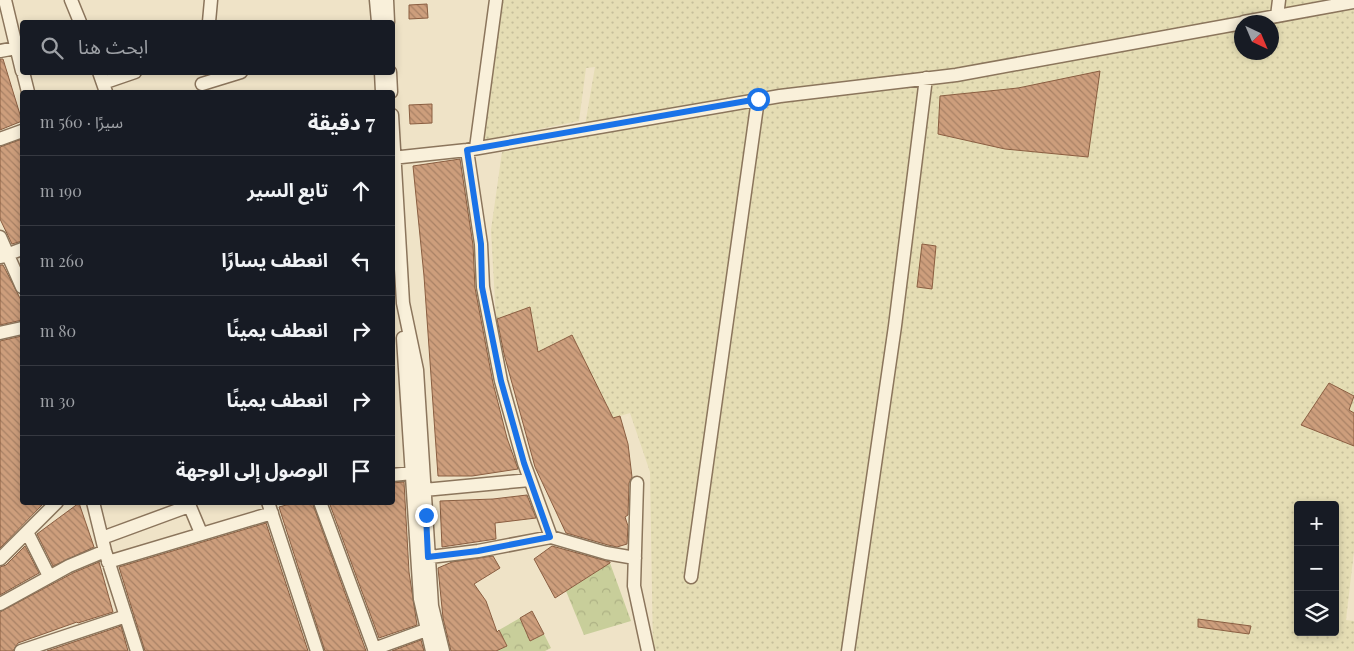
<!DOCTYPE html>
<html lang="ar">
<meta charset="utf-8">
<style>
:root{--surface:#171b24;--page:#242831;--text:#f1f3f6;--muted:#9ea1a6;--line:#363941}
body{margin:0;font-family:"Playfair Display","Noto Sans Arabic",serif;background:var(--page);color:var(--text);direction:rtl}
.controls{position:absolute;right:15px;bottom:15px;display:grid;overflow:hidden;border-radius:5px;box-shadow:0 2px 8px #0003}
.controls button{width:45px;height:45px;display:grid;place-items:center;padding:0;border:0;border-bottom:1px solid var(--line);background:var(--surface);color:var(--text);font:25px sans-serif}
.compass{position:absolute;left:1234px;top:15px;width:45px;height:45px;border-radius:50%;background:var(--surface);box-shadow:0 2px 8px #0003;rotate:136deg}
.stop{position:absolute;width:15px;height:15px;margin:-11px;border:4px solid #1a73e8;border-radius:50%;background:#fff}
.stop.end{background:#1a73e8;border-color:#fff;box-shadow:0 1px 5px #0008}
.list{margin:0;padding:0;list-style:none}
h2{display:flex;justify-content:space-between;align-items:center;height:65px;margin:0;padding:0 20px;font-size:21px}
h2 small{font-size:16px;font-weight:400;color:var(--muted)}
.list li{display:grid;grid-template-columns:32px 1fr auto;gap:15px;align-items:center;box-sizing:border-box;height:70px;padding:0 20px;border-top:1px solid var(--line)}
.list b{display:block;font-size:19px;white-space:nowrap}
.list em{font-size:16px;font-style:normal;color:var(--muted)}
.icon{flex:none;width:28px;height:28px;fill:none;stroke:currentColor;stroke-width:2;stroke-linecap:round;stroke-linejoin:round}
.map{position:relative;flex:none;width:1354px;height:651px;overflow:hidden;direction:ltr}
.search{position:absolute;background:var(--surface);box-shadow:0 2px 8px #0003;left:20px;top:20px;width:375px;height:55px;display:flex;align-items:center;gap:12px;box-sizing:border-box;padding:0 18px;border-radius:5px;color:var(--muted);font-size:19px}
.panel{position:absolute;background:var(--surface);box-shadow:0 2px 8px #0003;left:20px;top:90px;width:375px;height:415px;border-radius:5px;direction:rtl}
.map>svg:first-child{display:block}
</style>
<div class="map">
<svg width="1354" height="651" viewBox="0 0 1354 651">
<defs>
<pattern id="farmland-dots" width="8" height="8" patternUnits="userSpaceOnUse" patternTransform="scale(1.25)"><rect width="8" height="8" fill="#e5ddb4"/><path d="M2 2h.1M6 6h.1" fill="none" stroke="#c5be9a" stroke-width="1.8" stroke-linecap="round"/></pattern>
<pattern id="park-crowns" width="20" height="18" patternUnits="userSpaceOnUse" patternTransform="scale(1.25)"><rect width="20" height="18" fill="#c8ce9a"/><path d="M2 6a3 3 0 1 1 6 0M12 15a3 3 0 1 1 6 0" fill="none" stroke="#adb184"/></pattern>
<pattern id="building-back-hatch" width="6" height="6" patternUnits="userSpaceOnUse" patternTransform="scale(1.25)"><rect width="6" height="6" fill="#cd9e7c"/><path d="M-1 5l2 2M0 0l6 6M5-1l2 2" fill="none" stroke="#a88165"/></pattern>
</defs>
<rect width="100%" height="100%" fill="#efe3c7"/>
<path fill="url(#farmland-dots)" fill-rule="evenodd" d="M 500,0 L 1354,0 L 1354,413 L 1349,410 L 1354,396 L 1329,383 L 1301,425 L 1354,446 L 1354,551 L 1346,620 L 1354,621 L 1354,651 L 653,651 L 650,472 L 630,413 L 613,418 L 572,336 L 538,352 L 530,308 L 496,320 L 491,230 L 502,152 L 583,137 L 595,67 L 586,68 L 579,121 L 481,141 ZM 1242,22 L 1272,22 L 1272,52 L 1242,52 ZM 1298,505 L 1335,505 L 1335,632 L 1298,632 Z"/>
<path fill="url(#park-crowns)" d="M 610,563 L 631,621 L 584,635 L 566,591 Z
M 520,618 L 530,641 L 544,634 L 551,648 L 545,651 L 496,651 L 507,646 L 499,630 Z"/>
<path fill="url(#building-back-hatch)" stroke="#8a5e41" d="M 427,4 L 428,18 L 409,19 L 409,5 Z
M 0,59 L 3,59 L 22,121 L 0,130 Z
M 1100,71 L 1088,157 L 1005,149 L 938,134 L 940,96 L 1018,88 Z
M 432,104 L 432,123 L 410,124 L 409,105 Z
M 22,139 L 22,241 L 12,244 L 0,219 L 0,147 Z
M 460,159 L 473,245 L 475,288 L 493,383 L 507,438 L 518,469 L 472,476 L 438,476 L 424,276 L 413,166 Z
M 922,244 L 936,246 L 932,289 L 917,287 Z
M 0,265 L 3,265 L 22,302 L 22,320 L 0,325 Z
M 530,307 L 538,352 L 572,335 L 613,418 L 620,416 L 628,444 L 632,477 L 629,483 L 628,515 L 625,517 L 628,526 L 627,544 L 617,547 L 608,545 L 566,533 L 535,467 L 504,354 L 497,319 Z
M 22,336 L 22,502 L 45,502 L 0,548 L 0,341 Z
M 1329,383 L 1354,396 L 1349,410 L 1354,413 L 1354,446 L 1301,425 Z
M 404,482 L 409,572 L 417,625 L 379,638 L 329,502 L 392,502 L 392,483 Z
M 527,495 L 536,518 L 495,523 L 496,539 L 442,547 L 440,501 L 493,499 Z
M 297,502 L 312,502 L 366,651 L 325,651 L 279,507 Z
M 79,503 L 94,547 L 53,566 L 37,534 Z
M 266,523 L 308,651 L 145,651 L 119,567 Z
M 25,546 L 39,573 L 0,595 L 0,567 L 6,565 Z
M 552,546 L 610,562 L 610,563 L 555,598 L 534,559 Z
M 493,556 L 500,568 L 474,584 L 486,601 L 497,632 L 499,630 L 507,646 L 496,651 L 451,651 L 443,618 L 438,568 L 452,562 Z
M 99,562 L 113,612 L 78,623 L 77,622 L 18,643 L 13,651 L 0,651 L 0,612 L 73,573 Z
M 532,611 L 544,634 L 530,641 L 520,618 Z
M 1198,619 L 1251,626 L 1249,634 L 1198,627 Z
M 121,626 L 128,651 L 47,651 Z
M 421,640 L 424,651 L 392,651 Z"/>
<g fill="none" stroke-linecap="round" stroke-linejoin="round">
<defs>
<path id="street" d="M 5,0 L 22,71
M 71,0 L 80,22
M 376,0 L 378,22
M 387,0 L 388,22
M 1277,16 L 1279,0
M 209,22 L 211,0
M 1244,22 L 1354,2
M 0,51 L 16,48
M 23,72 L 28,92
M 99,72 L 106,92
M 381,72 L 382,92
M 390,72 L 391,92
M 103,83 L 135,72
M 202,84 L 241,72
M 392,115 L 403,303 L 417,370 L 432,606 L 443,651
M 0,139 L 22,131
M 476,148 L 496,0
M 467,150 L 481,244 L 483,287 L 501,381 L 524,463 L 551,537
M 392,158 L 467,150 L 780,96 L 956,75 L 1242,23
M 0,237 L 22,287
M 1,257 L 22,249
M 0,333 L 22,328
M 403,338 L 420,599 L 432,651
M 392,475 L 412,473
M 637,483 L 634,586 L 648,651
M 424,490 L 530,480
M 93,502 L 105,551 L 137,651
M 188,502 L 201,533
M 268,502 L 317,651
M 320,502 L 375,651
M 27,532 L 49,576
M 102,538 L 189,506
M 422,558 L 478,551 L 551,537 L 606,553 L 635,558
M 0,559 L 57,502
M 108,562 L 272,513
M 691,577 L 758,99
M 0,604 L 69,566 L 105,551
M 374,649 L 426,630
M 21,651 L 126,616
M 848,651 L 895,326 L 926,78"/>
</defs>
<use href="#street" stroke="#8b755c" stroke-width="15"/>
<use href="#street" stroke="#f9f0da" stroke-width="12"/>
</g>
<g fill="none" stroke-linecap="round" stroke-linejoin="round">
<path stroke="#1a73e8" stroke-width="6" d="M 426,515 L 428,557 L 478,551 L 550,537 L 524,463 L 501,381 L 482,287 L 481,244 L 467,150 L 758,99"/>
</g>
</svg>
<div class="controls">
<button>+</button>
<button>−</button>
<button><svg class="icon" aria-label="layers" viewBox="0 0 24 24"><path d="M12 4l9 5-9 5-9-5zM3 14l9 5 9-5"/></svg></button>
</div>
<svg class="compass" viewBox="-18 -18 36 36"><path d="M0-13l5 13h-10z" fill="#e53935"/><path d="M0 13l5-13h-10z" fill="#9ea1a6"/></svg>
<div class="stop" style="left:758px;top:99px"></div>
<div class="stop end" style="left:426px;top:515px"></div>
<div class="search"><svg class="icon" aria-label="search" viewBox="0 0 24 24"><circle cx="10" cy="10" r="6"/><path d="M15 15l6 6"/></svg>ابحث هنا</div>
<section class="panel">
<h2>7 دقيقة<small>سيرًا · 560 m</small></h2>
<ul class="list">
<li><svg class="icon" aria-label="ahead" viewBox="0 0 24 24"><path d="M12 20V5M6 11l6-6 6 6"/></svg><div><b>تابع السير</b></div><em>190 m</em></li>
<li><svg class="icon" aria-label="left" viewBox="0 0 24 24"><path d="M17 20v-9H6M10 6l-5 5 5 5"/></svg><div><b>انعطف يسارًا</b></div><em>260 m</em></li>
<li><svg class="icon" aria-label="right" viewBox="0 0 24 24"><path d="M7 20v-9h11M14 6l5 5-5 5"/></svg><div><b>انعطف يمينًا</b></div><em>80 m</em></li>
<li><svg class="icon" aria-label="right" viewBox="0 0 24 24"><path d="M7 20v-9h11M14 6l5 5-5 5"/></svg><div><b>انعطف يمينًا</b></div><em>30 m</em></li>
<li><svg class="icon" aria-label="arrive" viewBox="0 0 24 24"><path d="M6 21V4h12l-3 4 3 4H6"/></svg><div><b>الوصول إلى الوجهة</b></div></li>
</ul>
</section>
</div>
